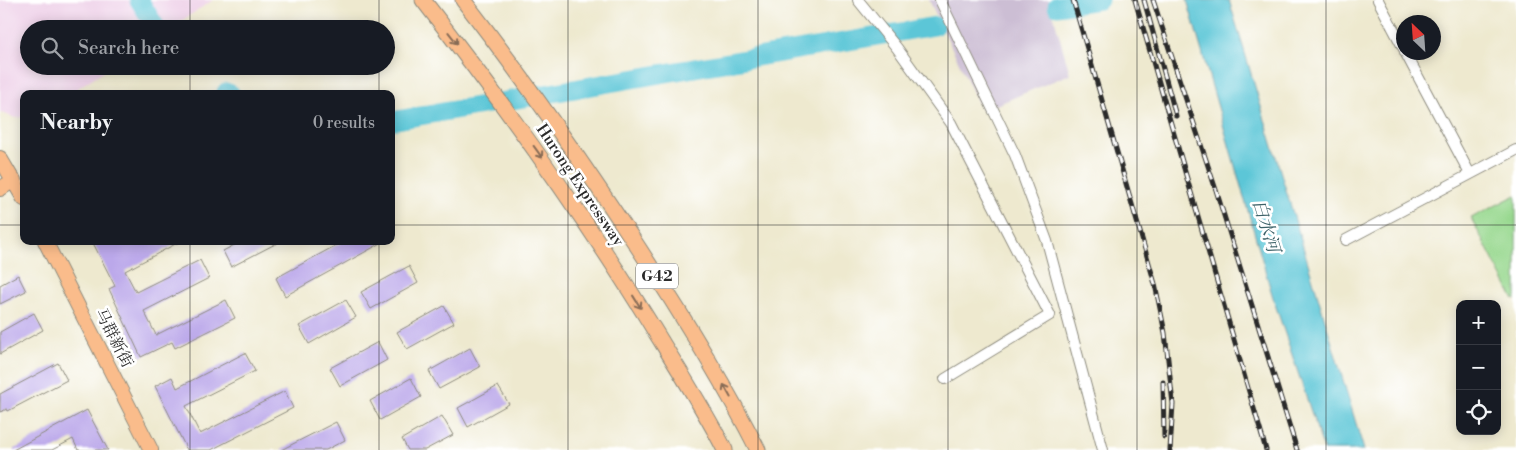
<!DOCTYPE html>
<meta charset="utf-8">
<style>
:root{--surface:#171b24;--page:#20242c;--text:#f1f3f6;--muted:#9ea1a6;--line:#363941}
body{margin:0;font-family:"Libre Bodoni","Noto Serif SC",serif;background:var(--page);color:var(--text)}
.controls{position:absolute;right:15px;bottom:15px;display:grid;overflow:hidden;border-radius:10px;box-shadow:0 2px 12px #0003}
.controls button{width:45px;height:45px;display:grid;place-items:center;padding:0;border:0;border-bottom:1px solid var(--line);background:var(--surface);color:var(--text);font:25px sans-serif}
.compass{position:absolute;left:1396px;top:15px;width:45px;height:45px;border-radius:50%;background:var(--surface);box-shadow:0 2px 12px #0003;rotate:335deg}
.list{margin:0;padding:0;list-style:none}
h2{display:flex;justify-content:space-between;align-items:center;height:65px;margin:0;padding:0 20px;font-size:21px}
h2 small{font-size:16px;font-weight:400;color:var(--muted)}
.icon{flex:none;width:28px;height:28px;fill:none;stroke:currentColor;stroke-width:2;stroke-linecap:round;stroke-linejoin:round}
.map{position:relative;flex:none;width:1516px;height:450px;overflow:hidden}
.search{position:absolute;background:var(--surface);box-shadow:0 2px 12px #0003;left:20px;top:20px;width:375px;height:55px;display:flex;align-items:center;gap:12px;box-sizing:border-box;padding:0 18px;border-radius:28px;color:var(--muted);font-size:19px}
.panel{position:absolute;background:var(--surface);box-shadow:0 2px 12px #0003;left:20px;top:90px;width:375px;height:155px;border-radius:10px}
.map>svg:first-child{display:block}
</style>
<div class="map">
<svg width="1516" height="450" viewBox="0 0 1516 450">
<rect width="100%" height="100%" fill="#fff"/>
<filter id="ink" filterUnits="userSpaceOnUse"><feTurbulence type="fractalNoise" baseFrequency=".02" numOctaves="2"/><feDisplacementMap in="SourceGraphic" scale="10" xChannelSelector="R" yChannelSelector="G"/><feConvolveMatrix kernelMatrix="1 2 1 2 8 2 1 2 1" color-interpolation-filters="sRGB"/></filter>
<filter id="wash" filterUnits="userSpaceOnUse"><feTurbulence type="fractalNoise" baseFrequency=".0096" numOctaves="4" result="noise"/><feDisplacementMap in="SourceGraphic" scale="20" xChannelSelector="R" yChannelSelector="G"/><feGaussianBlur stdDeviation="1.12" result="paint"/><feColorMatrix in="noise" values="0 0 0 0 0 0 0 0 0 0 0 0 0 0 0 0 0 1.4 0 .05"/><feComposite in="paint" operator="in"/></filter>
<g filter="url(#wash)">
<rect width="100%" height="100%" fill="#eee9cf"/>
<path fill="#eed0e8" d="M 0,0 L 213,0 L 169,29 L 29,29 L 29,66 L 111,66 L 69,94 L 24,94 L 24,117 L 15,118 L 0,112 Z"/>
<path fill="#ccbed4" d="M 929,0 L 1049,0 L 1070,74 L 982,111 Z"/>
<path fill="#97d88e" stroke="#61825c" d="M 1516,195 L 1516,299 L 1514,300 L 1471,218 Z"/>
<path fill="#5cc6d7" stroke="#447881" d="M 1187,0 L 1229,0 L 1364,450 L 1324,450 L 1274,301 Z"/>
<g fill="none" stroke-linecap="round" stroke-linejoin="round">
<path stroke="#5cc6d7" stroke-width="19" d="M 139,0 L 157,29
M 1057,6 L 1099,0
M 226,92 L 231,94
M 391,121 L 935,26"/>
</g>
<g id="blocks">
<path fill="#bba8ea" d="M 92,241 L 181,241 L 125,271 L 136,292 L 200,260 L 209,278 L 144,311 L 156,335 L 226,300 L 235,318 L 175,348 L 172,342 L 141,357 L 109,289 L 115,286 Z
M 242,241 L 281,241 L 231,267 L 223,251 Z
M 344,241 L 385,241 L 285,296 L 276,278 Z
M 409,266 L 418,283 L 371,309 L 361,292 Z
M 18,275 L 26,291 L 0,304 L 0,285 Z
M 346,300 L 356,317 L 309,344 L 299,326 Z
M 444,306 L 454,323 L 407,349 L 397,332 Z
M 34,313 L 43,330 L 0,354 L 0,332 Z
M 378,342 L 387,360 L 340,386 L 330,368 Z
M 470,348 L 480,367 L 439,389 L 429,371 Z
M 245,353 L 255,371 L 186,406 L 200,434 L 285,391 L 293,408 L 211,450 L 187,450 L 155,386 L 172,377 L 177,388 Z
M 58,363 L 67,380 L 8,411 L 7,409 L 0,412 L 0,394 Z
M 411,378 L 421,397 L 380,420 L 370,401 Z
M 498,386 L 509,404 L 468,427 L 458,408 Z
M 87,410 L 108,450 L 78,450 L 73,439 L 52,450 L 13,450 Z
M 442,416 L 453,435 L 425,450 L 408,450 L 402,439 Z
M 336,422 L 345,440 L 326,450 L 281,450 Z"/>
</g>
</g>
<g filter="url(#ink)">
<use href="#blocks" fill-opacity="0" stroke="#8c8a7d" stroke-width="1"/>
<g fill="none" stroke-linecap="round" stroke-linejoin="round">
<defs>
<path id="minor" d="M 858,0 L 897,48 L 951,123 L 1050,315 L 945,379
M 940,0 L 1015,155 L 1047,241 L 1103,450
M 1378,0 L 1404,49
M 1405,52 L 1470,174
M 1346,240 L 1516,150"/>
<path id="major" d="M 0,158 L 24,199
M 0,189 L 14,180
M 45,241 L 151,450"/>
<path id="highway" d="M 423,0 C 507,108 587,219 658,336 C 681,373 705,411 725,450
M 463,0 C 522,76 577,155 630,235 C 676,305 720,375 758,450"/>
</defs>
<use href="#minor" stroke="#8c8a7d" stroke-width="12"/>
<use href="#major" stroke="#8c8a7d" stroke-width="16"/>
<use href="#highway" stroke="#8c8a7d" stroke-width="17"/>
<use href="#minor" stroke="#fff" stroke-width="10"/>
<use href="#major" stroke="#fabc8b" stroke-width="14"/>
<use href="#highway" stroke="#fabc8b" stroke-width="15"/>
<defs>
<path id="rail" d="M 1073,0 L 1155,284 L 1165,333 L 1173,404 L 1170,450
M 1135,0 L 1266,450
M 1144,0 L 1176,116
M 1153,0 L 1216,190 L 1297,450
M 1163,382 L 1164,437"/>
</defs>
<use href="#rail" stroke="#2b2b2b" stroke-width="5"/>
<use href="#rail" stroke="#fff" stroke-width="3" stroke-dasharray="9" stroke-linecap="butt"/>
</g>
<defs><path id="oneway-shaft" d="M-6 0H5M1.5-3L5.5 0L1.5 3" fill="none" stroke-width="1.6" stroke-linecap="round" stroke-linejoin="round" transform="scale(1.25)"/></defs>
<g stroke="#886c56">
<use href="#oneway-shaft" transform="translate(453 38) rotate(52)"/>
<use href="#oneway-shaft" transform="translate(538 152) rotate(54)"/>
<use href="#oneway-shaft" transform="translate(637 302) rotate(58)"/>
<use href="#oneway-shaft" transform="translate(727 391) rotate(-119)"/>
</g>
</g>
<path fill="none" stroke="#2b2b2b" stroke-width="1" stroke-opacity="0.55" d="M 190,0 L 190,29M 379,0 L 379,29M 568,0 L 568,450M 758,0 L 758,450M 948,0 L 948,450M 1137,0 L 1137,450M 1326,0 L 1326,450M 190,66 L 190,94M 379,66 L 379,94M 0,225 L 24,225M 391,225 L 1516,225M 190,241 L 190,450M 379,241 L 379,450"/>
<g text-anchor="middle" dominant-baseline="central" stroke-width="5" stroke-linejoin="round" paint-order="stroke">
<rect fill="#fff" stroke="#6b6b6b" stroke-width="1" x="636" y="263.5" width="42" height="25" rx="4"/>
<g font-size="15" font-weight="bold" fill="#2b2b2b">
<text x="657" y="276">G42</text>
</g>
<g font-size="16" fill="#2b2b2b" stroke="#fff">
<text transform="translate(580 185) rotate(56)">Hurong Expressway</text>
<text transform="translate(114 338) rotate(63)">马群新街</text>
</g>
<g font-size="18" font-style="italic" fill="#3c6167" stroke="#fff">
<text transform="translate(1266 226) rotate(73)">白水河</text>
</g>
</g>
</svg>
<div class="controls">
<button>+</button>
<button>−</button>
<button><svg class="icon" aria-label="locate" viewBox="0 0 24 24"><circle cx="12" cy="12" r="6"/><path d="M12 2v4M12 18v4M2 12h4M18 12h4"/></svg></button>
</div>
<svg class="compass" viewBox="-18 -18 36 36"><path d="M0-13l5 13h-10z" fill="#e53935"/><path d="M0 13l5-13h-10z" fill="#9ea1a6"/></svg>
<div class="search"><svg class="icon" aria-label="search" viewBox="0 0 24 24"><circle cx="10" cy="10" r="6"/><path d="M15 15l6 6"/></svg>Search here</div>
<section class="panel">
<h2>Nearby<small>0 results</small></h2>
<ul class="list">
</ul>
</section>
</div>
